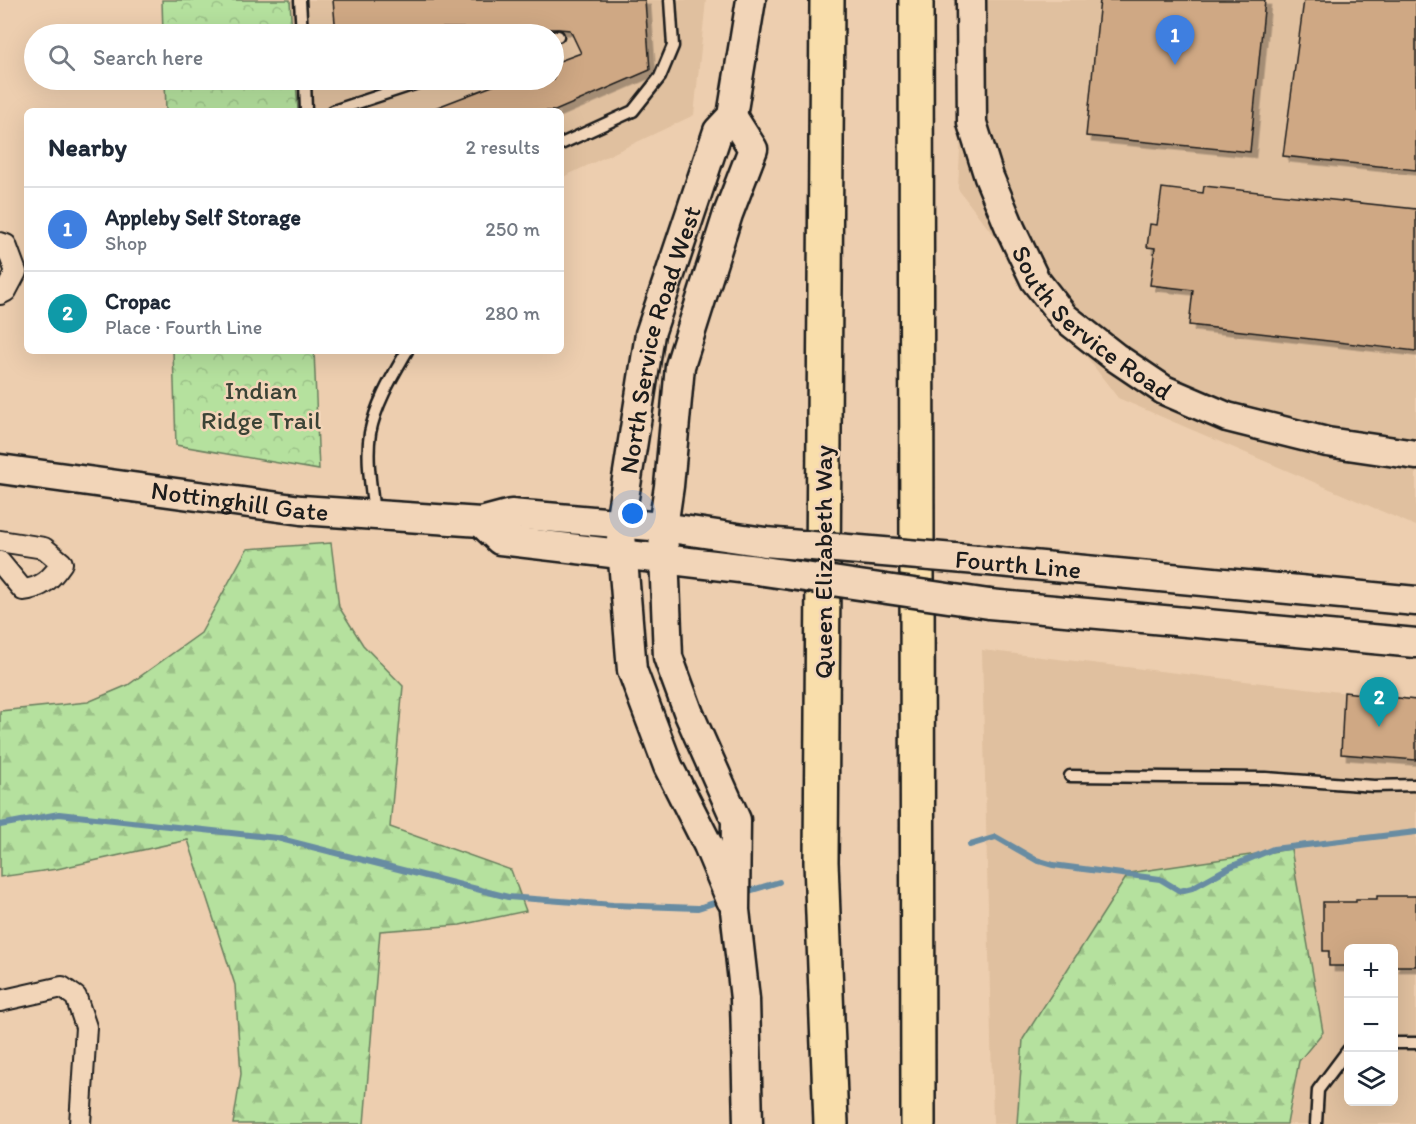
<!DOCTYPE html>
<meta charset="utf-8">
<style>
:root{--surface:#fff;--page:#f2f2f3;--text:#1f2937;--muted:#747a83;--line:#e0e1e3;--accent:#1c1c1c}
body{margin:0;font-family:Itim,sans-serif;background:var(--page);color:var(--text)}
.controls{position:absolute;right:18px;bottom:18px;display:grid;overflow:hidden;border-radius:9px;box-shadow:0 6px 24px #0002}
.controls button{width:54px;height:54px;display:grid;place-items:center;padding:0;border:0;border-bottom:2px solid var(--line);background:var(--surface);color:var(--text);font:30px sans-serif}
.you{position:absolute;left:633px;top:514px;width:21px;height:21px;margin:-15px;border:4px solid #fff;border-radius:50%;background:#1a73e8;box-shadow:0 0 0 9px #1a73e833}
.badge{display:grid;place-items:center;width:39px;height:39px;border-radius:50%;background:var(--accent);color:#fff;font-size:20px;font-weight:700}
.pin{position:absolute;translate:-50% -50px;filter:drop-shadow(0 2px 3px #0008)}
.pin::after{content:'';position:absolute;top:32px;width:21px;height:18px;background:inherit;clip-path:polygon(0 0,100% 0,50% 100%)}
.list{margin:0;padding:0;list-style:none}
h2{display:flex;justify-content:space-between;align-items:center;height:78px;margin:0;padding:0 24px;font-size:26px}
h2 small{font-size:20px;font-weight:400;color:var(--muted)}
.list li{display:grid;grid-template-columns:39px 1fr auto;gap:18px;align-items:center;box-sizing:border-box;height:84px;padding:0 24px;border-top:2px solid var(--line)}
.list b{display:block;font-size:22px;white-space:nowrap}
.list p{margin:0;font-size:20px;white-space:nowrap;color:var(--muted)}
.list em{font-size:20px;font-style:normal;color:var(--muted)}
.icon{flex:none;width:33px;height:33px;fill:none;stroke:currentColor;stroke-width:2;stroke-linecap:round;stroke-linejoin:round}
.map{position:relative;flex:none;width:1416px;height:1124px;overflow:hidden}
.search{position:absolute;background:var(--surface);box-shadow:0 6px 24px #0002;left:24px;top:24px;width:540px;height:66px;display:flex;align-items:center;gap:15px;box-sizing:border-box;padding:0 21px;border-radius:33px;color:var(--muted);font-size:22px}
.panel{position:absolute;background:var(--surface);box-shadow:0 6px 24px #0002;left:24px;top:108px;width:540px;height:246px;border-radius:9px}
.map>svg:first-child{display:block}
</style>
<div class="map">
<svg width="1416" height="1124" viewBox="0 0 1416 1124">
<defs>
<pattern id="forest-firs" width="22" height="20" patternUnits="userSpaceOnUse" patternTransform="scale(1.5)"><rect width="22" height="20" fill="#b5e19e"/><path d="M5 1l3.5 6h-7zM16 11l3.5 6h-7z" fill="#9bc088"/></pattern>
<pattern id="park-crowns" width="20" height="18" patternUnits="userSpaceOnUse" patternTransform="scale(1.5)"><rect width="20" height="18" fill="#b5e19e"/><path d="M2 6a3 3 0 1 1 6 0M12 15a3 3 0 1 1 6 0" fill="none" stroke="#9bc088"/></pattern>
<filter id="shadow"><feDropShadow dx="5.5" dy="5.5" stdDeviation="0" flood-color="#0004"/></filter>
</defs>
<rect width="100%" height="100%" fill="#edceaf"/>
<filter id="ink" filterUnits="userSpaceOnUse"><feTurbulence type="fractalNoise" baseFrequency=".0167" numOctaves="2"/><feDisplacementMap in="SourceGraphic" scale="12" xChannelSelector="R" yChannelSelector="G"/><feConvolveMatrix kernelMatrix="1 2 1 2 8 2 1 2 1" color-interpolation-filters="sRGB"/></filter>
<g filter="url(#ink)">
<path fill="#e0c09f" fill-rule="evenodd" d="M 290,0 L 706,0 L 694,115 L 561,178 L 561,111 L 298,111 L 296,80 L 554,80 L 554,34 L 292,34 Z
M 968,0 L 1416,0 L 1416,526 L 1118,398 L 958,189 Z
M 982,650 L 1416,701 L 1416,1124 L 993,1124 ZM 1348,948 L 1394,948 L 1394,1102 L 1348,1102 Z"/>
<path fill="url(#forest-firs)" stroke="#687e5d" stroke-width="1.5" d="M 331,543 L 339,607 L 363,645 L 403,686 L 390,827 L 511,870 L 526,911 L 460,925 L 380,931 L 364,1124 L 233,1124 L 241,1074 L 235,985 L 188,840 L 57,869 L 0,877 L 0,711 L 88,702 L 128,685 L 201,633 L 247,549 Z
M 1291,849 L 1323,1032 L 1299,1061 L 1287,1124 L 1017,1124 L 1023,1039 L 1129,873 Z"/>
<path fill="url(#park-crowns)" stroke="#687e5d" stroke-width="1.5" d="M 162,0 L 290,0 L 292,34 L 163,34 Z
M 165,80 L 296,80 L 298,111 L 166,111 Z
M 173,351 L 314,351 L 319,470 L 176,445 Z"/>
<g fill="none" stroke-linecap="round" stroke-linejoin="round">
<path stroke="#688ca2" stroke-width="6" d="M 0,825 L 59,814 L 277,838 L 508,897 L 613,905 L 698,908 L 723,900
M 970,845 L 996,837 L 1036,860 L 1053,865 L 1160,879 L 1180,891 L 1192,888 L 1230,867 L 1273,849 L 1416,832
M 749,891 L 779,882"/>
</g>
<path fill="#cfa884" stroke="#1c1c1c" stroke-width="1.5" filter="url(#shadow)" d="M 333,0 L 645,0 L 650,70 L 555,111 L 427,111 L 508,80 L 554,80 L 554,63 L 581,53 L 570,30 L 559,29 L 402,28 L 402,34 L 336,34 Z
M 1100,0 L 1265,0 L 1250,152 L 1086,136 Z
M 1304,0 L 1416,0 L 1416,170 L 1283,156 Z
M 1204,186 L 1416,209 L 1416,351 L 1189,325 L 1193,290 L 1150,285 L 1155,248 L 1147,247 L 1150,224 L 1157,225 L 1162,188 L 1203,193 Z
M 1344,692 L 1416,700 L 1416,760 L 1341,754 Z
M 1377,896 L 1416,896 L 1416,966 L 1394,966 L 1394,948 L 1348,948 L 1348,966 L 1329,966 L 1329,951 L 1323,951 L 1323,902 L 1356,902 L 1356,899 L 1377,899 Z"/>
<g fill="none" stroke-linecap="round" stroke-linejoin="round">
<defs>
<path id="lane" d="M 300,0 L 302,34
M 554,37 L 558,36
M 305,80 L 306,111
M 333,111 L 427,80
M 561,144 L 633,111 L 660,77 L 673,46 L 670,0
M 374,513 C 371,487 366,459 370,433 C 376,403 392,377 407,351
M 1070,776 L 1266,778 L 1374,786 L 1416,785
M 1394,1043 L 1416,1043
M 1316,1124 L 1318,1090 L 1348,1050"/>
<path id="street" d="M 0,243 L 6,245 L 16,272 L 6,291 L 0,294
M 0,541 L 44,548 L 62,563 C 51,579 42,588 23,590 L 0,562
M 0,1001 L 62,987 L 76,997 L 86,1027 L 80,1124"/>
<g id="secondary">
<path id="s1" d="M 971,0 L 972,123 L 989,177 L 1011,230 L 1035,280 L 1064,317 L 1115,357 L 1164,390 L 1227,417 L 1327,442 L 1416,455"/>
<path d="M 732,116 L 753,149 L 728,214 L 680,366 L 669,486 L 663,527 L 668,657 L 689,714 L 736,820 L 735,910 L 745,999 L 748,1124"/>
<path id="s2" d="M 0,469 L 301,510 L 481,522 L 511,514 L 663,527 L 765,542"/>
<path d="M 481,522 L 500,540 L 757,570"/>
<path d="M 978,560 L 1416,601"/>
<path d="M 989,604 L 1416,643"/>
<path id="s3" d="M 731,900 L 708,845 L 668,766 L 632,670 L 620,523 L 650,334 L 718,131 L 732,116 L 751,0"/>
</g>
<path id="highway" d="M 827,0 L 821,862 L 831,1124
M 916,0 L 918,1124"/>
</defs>
<use href="#lane" stroke="#1c1c1c" stroke-width="15"/>
<use href="#street" stroke="#1c1c1c" stroke-width="24"/>
<use href="#secondary" stroke="#1c1c1c" stroke-width="33"/>
<use href="#highway" stroke="#1c1c1c" stroke-width="38"/>
<use href="#lane" stroke="#f2d5b8" stroke-width="10"/>
<use href="#street" stroke="#f2d5b8" stroke-width="20"/>
<use href="#secondary" stroke="#f2d5b8" stroke-width="28"/>
<use href="#highway" stroke="#f9deab" stroke-width="33"/>
<defs>
<path id="secondary-bridge" d="M 765,542 L 978,560
M 757,570 L 989,604"/>
</defs>
<use href="#secondary-bridge" stroke="#1c1c1c" stroke-width="33" stroke-linecap="butt"/>
<use href="#secondary-bridge" stroke="#f2d5b8" stroke-width="28"/>
</g>
</g>
<g text-anchor="middle" dominant-baseline="central" stroke-width="5" stroke-linejoin="round" paint-order="stroke">
<g font-size="26" fill="#1c1c1c" stroke="#f2d5b8">
<text stroke="none"><textPath href="#s1" startOffset="363">South Service Road</textPath></text>
<text stroke="none"><textPath href="#s3" startOffset="586">North Service Road West</textPath></text>
<text stroke="none"><textPath href="#s2" startOffset="242">Nottinghill Gate</textPath></text>
<text transform="translate(823 562) rotate(-90)">Queen Elizabeth Way</text>
<text transform="translate(1018 564) rotate(5)">Fourth Line</text>
</g>
<g font-size="26" fill="#3b4336" stroke="#f2d5b8">
<text x="261" y="390">Indian<tspan x="261" dy="30">Ridge Trail</tspan></text>
</g>
</g>
</svg>
<div class="controls">
<button>+</button>
<button>−</button>
<button><svg class="icon" aria-label="layers" viewBox="0 0 24 24"><path d="M12 4l9 5-9 5-9-5zM3 14l9 5 9-5"/></svg></button>
</div>
<div class="you"></div>
<div class="pin badge" style="left:1175px;top:65px;background:#3f7fe0">1</div>
<div class="pin badge" style="left:1379px;top:727px;background:#0f9aa8">2</div>
<div class="search"><svg class="icon" aria-label="search" viewBox="0 0 24 24"><circle cx="10" cy="10" r="6"/><path d="M15 15l6 6"/></svg>Search here</div>
<section class="panel">
<h2>Nearby<small>2 results</small></h2>
<ul class="list">
<li><span class="badge" style="background:#3f7fe0">1</span><div><b>Appleby Self Storage</b><p>Shop</p></div><em>250 m</em></li>
<li><span class="badge" style="background:#0f9aa8">2</span><div><b>Cropac</b><p>Place · Fourth Line</p></div><em>280 m</em></li>
</ul>
</section>
</div>
